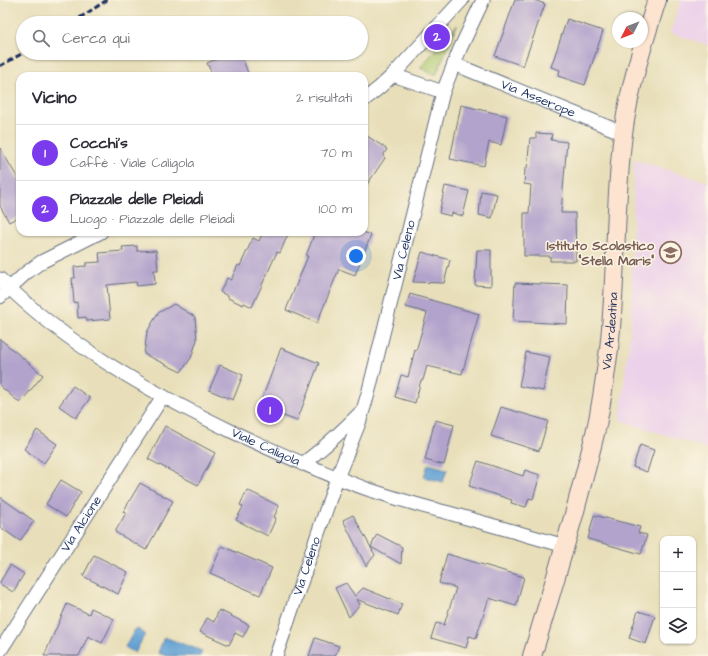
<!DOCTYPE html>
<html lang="it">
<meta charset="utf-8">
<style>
:root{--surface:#fff;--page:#f2f2f3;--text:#2b2b33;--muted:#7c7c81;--line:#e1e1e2;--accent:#7c3aed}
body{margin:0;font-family:"Architects Daughter",sans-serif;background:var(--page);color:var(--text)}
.controls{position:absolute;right:12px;bottom:12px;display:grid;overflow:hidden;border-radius:8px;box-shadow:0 1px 3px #0004}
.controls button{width:36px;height:36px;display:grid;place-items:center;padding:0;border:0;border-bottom:1px solid var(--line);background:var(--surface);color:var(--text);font:20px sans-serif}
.compass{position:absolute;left:612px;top:12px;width:36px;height:36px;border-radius:50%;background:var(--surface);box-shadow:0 1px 3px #0004;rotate:228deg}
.you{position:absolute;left:356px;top:256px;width:14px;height:14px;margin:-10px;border:3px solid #fff;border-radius:50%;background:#1a73e8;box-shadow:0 0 0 6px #1a73e833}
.badge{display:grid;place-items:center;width:26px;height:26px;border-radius:50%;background:var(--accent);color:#fff;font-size:13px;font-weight:700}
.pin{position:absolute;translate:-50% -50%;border:2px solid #fff;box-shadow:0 1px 4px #0006}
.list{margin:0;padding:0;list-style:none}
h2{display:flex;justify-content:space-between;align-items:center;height:52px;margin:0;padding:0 16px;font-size:17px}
h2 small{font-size:13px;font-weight:400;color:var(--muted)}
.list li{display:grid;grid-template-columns:26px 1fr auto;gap:12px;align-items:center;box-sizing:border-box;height:56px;padding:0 16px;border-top:1px solid var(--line)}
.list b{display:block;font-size:15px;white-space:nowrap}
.list p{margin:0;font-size:13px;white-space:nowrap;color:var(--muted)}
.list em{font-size:13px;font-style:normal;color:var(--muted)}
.icon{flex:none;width:22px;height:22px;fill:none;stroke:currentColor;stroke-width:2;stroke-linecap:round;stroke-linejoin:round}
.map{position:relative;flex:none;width:708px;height:656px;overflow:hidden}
.search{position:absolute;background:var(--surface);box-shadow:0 1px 3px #0004;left:16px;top:16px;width:352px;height:44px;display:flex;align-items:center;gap:10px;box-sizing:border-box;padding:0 14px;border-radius:22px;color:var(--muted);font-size:15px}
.panel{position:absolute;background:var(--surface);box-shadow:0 1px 3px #0004;left:16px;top:72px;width:352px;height:164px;border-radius:12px}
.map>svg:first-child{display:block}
</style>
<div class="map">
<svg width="708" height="656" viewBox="0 0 708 656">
<rect width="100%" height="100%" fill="#fcf5e5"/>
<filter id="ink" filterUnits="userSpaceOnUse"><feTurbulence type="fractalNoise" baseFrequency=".025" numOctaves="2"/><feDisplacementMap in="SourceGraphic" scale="8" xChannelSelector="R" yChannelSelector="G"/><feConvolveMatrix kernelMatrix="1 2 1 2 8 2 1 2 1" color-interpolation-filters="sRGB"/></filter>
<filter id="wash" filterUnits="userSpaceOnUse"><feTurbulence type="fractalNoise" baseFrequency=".012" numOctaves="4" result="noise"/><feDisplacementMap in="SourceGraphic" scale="16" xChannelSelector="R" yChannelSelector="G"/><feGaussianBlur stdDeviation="0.9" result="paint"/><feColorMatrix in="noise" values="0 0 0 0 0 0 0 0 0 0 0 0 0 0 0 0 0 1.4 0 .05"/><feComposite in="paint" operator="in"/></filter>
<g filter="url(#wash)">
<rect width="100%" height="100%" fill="#e8dfba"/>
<path fill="#ecd1ea" d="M 681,0 L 708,0 L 708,45 L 670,33 Z
M 634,160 L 708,182 L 708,449 L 620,420 L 631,324 Z"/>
<path fill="#aec96f" stroke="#647c66" d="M 457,25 L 436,75 L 420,68 Z"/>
<path fill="#60a0d3" stroke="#3e6898" d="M 428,464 L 447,469 L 443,482 L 424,477 Z
M 136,628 L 145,634 L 135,653 L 125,647 Z
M 164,637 L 202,651 L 200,656 L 167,656 L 158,653 Z"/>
<g id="blocks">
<path fill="#b2a3cc" d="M 515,0 L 534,0 L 545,4 L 523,66 L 495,56 Z
M 567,19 L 603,31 L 585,85 L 558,76 L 560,70 L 551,67 Z
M 232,53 L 240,53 L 248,73 L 240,76 L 213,76 L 207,63 Z
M 461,105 L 507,116 L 501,145 L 489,142 L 484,166 L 450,159 Z
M 536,133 L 552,134 L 551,140 L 567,142 L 561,213 L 575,213 L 576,261 L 550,261 L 550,256 L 524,256 L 524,213 L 529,213 L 531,185 L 524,184 L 525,169 L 527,169 L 530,138 L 536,138 Z
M 364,134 L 387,149 L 383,156 L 385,158 L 364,189 Z
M 0,148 L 20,182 L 20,216 L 9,222 L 0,206 Z
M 445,186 L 469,191 L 463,216 L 452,213 L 451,216 L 439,213 Z
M 481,191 L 497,194 L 492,218 L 479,215 Z
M 263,232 L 289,232 L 280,253 L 277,252 L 252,307 L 244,303 L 243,305 L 228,298 L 228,296 L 220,292 L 227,278 L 231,280 L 238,265 L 240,266 L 253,238 L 259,241 Z
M 315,232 L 363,232 L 371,235 L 355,275 L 339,269 L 317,323 L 286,310 L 308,256 L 306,256 Z
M 137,246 L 137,251 L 156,250 L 158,270 L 154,270 L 155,284 L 137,286 L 136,282 L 107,285 L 110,319 L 87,321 L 86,317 L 78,318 L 77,302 L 74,303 L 72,278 L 75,278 L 74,267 L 86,266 L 86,263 L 100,262 L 99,253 L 123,251 L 122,247 Z
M 477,250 L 491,250 L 491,286 L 475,285 Z
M 422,252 L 450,260 L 444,283 L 413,282 Z
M 515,283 L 568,285 L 567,324 L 513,321 Z
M 410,294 L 479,314 L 462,374 L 427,366 L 423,380 L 421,380 L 415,403 L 395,397 L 401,375 L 408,377 L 415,350 L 416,351 L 427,313 L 406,307 Z
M 174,304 L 195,317 L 197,340 L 191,358 L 181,372 L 144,354 L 147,332 L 158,313 Z
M 0,339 L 43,375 L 20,403 L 0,386 Z
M 281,348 L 319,363 L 297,421 L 259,407 Z
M 526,352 L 550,357 L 543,391 L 519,386 Z
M 220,365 L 243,375 L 233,400 L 209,390 Z
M 73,386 L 90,398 L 76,418 L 59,406 Z
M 501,407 L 548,421 L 539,451 L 491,436 Z
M 435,420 L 454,425 L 444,465 L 425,460 Z
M 165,426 L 215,453 L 198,485 L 148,459 Z
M 37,430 L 57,444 L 44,463 L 24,449 Z
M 640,445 L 654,450 L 647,472 L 633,467 Z
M 478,461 L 523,476 L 525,470 L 540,475 L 533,499 L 529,498 L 526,507 L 511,503 L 512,500 L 469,486 Z
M 61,480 L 81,492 L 66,517 L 46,504 Z
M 140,483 L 173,501 L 146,550 L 115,532 L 126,513 L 123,512 Z
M 247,490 L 279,506 L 274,517 L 276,518 L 268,536 L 236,520 L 243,507 L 240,505 Z
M 0,497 L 34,521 L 20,541 L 0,527 Z
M 353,515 L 375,555 L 366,566 L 343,520 Z
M 594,515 L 640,527 L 638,533 L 647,535 L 641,554 L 588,539 Z
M 377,534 L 402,547 L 401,564 L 371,547 Z
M 222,546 L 272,568 L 260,595 L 210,573 Z
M 447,554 L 524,577 L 516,606 L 489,598 L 476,638 L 469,636 L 466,648 L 431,638 L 436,623 L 444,625 L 456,588 L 439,583 Z
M 94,555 L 128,572 L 118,594 L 83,576 Z
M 10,565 L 24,574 L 13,592 L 0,584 L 0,582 Z
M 346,583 L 355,596 L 363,588 L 402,604 L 398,615 L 356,599 L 360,604 L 349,617 L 335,588 Z
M 67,604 L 89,614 L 91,608 L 114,619 L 102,643 L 88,636 L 79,656 L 44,656 Z
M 219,610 L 249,625 L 243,637 L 235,633 L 229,645 L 200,632 L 207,618 L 214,622 Z
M 638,611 L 655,616 L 646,644 L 629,638 Z
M 315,638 L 339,646 L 335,656 L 309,656 Z"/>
</g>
</g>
<g filter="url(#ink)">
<use href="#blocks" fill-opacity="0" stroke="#636d7e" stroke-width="1"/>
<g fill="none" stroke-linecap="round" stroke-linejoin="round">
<defs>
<g id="minor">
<path id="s1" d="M 454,64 L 623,133"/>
<path d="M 443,92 L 393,75 L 462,0"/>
<path d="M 364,100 L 380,87 L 393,75"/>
<path id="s2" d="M 0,279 C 68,346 150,392 235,433 C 278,453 322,473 367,489 C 394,498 421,506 449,513 C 488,524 526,535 565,546"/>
<path d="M 0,297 L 26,273 L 41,262 L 101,232"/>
<path d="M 302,464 C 323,449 342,431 360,413"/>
<path id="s3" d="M 0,651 L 163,396"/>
<path id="s4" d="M 276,656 L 337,478 L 359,423 L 368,394 L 443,92 L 460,49 L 483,0"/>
</g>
<g id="secondary">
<path id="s5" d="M 532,656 C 547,608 561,559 575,511 C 582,483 590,456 596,429 C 602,403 605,376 609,349 C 617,278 614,205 623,134 C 629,88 643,44 657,0"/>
</g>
</defs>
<use href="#minor" stroke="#636d7e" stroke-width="15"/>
<use href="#secondary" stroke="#636d7e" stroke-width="20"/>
<use href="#minor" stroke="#fff" stroke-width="13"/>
<use href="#secondary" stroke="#fde4d0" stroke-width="18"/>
<path stroke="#1b2f5e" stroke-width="3" stroke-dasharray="6 3" stroke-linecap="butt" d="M 72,23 L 107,0
M 0,66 L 23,53"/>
</g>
</g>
<defs>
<symbol id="school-ring" viewBox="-11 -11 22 22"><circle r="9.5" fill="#fcf5e5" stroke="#8d6e63" stroke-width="1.5"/><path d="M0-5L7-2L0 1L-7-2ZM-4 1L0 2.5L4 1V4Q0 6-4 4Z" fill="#8d6e63"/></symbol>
</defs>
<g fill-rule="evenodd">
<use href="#school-ring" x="658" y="240" width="25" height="25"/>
</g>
<g text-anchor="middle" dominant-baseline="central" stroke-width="3" stroke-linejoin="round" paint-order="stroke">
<g font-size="13" fill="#1b2f5e" stroke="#fcf5e5">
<text stroke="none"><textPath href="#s1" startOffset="91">Via Asserope</textPath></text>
<text stroke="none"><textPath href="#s4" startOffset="426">Via Celeno</textPath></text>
<text stroke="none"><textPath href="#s5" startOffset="335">Via Ardeatina</textPath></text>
<text stroke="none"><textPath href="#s2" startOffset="316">Viale Caligola</textPath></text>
<text stroke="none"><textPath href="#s3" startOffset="151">Via Alcione</textPath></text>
<text stroke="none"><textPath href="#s4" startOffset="95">Via Celeno</textPath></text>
</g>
<g font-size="13" font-weight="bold" fill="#785e54" stroke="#fcf5e5" text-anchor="end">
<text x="654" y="246">Istituto Scolastico<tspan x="654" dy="15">"Stella Maris"</tspan></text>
</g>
</g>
</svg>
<div class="controls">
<button>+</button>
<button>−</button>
<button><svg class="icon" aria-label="layers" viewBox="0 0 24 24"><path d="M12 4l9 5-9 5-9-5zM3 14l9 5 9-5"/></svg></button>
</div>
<svg class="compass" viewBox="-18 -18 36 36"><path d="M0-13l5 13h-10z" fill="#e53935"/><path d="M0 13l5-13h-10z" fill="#7c7c81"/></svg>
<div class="you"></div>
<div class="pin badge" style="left:270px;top:410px">1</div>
<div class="pin badge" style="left:437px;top:37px">2</div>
<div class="search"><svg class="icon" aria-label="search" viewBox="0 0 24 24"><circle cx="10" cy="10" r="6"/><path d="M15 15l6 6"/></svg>Cerca qui</div>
<section class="panel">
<h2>Vicino<small>2 risultati</small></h2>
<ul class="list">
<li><span class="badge">1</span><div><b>Cocchi’s</b><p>Caffè · Viale Caligola</p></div><em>70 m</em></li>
<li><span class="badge">2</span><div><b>Piazzale delle Pleiadi</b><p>Luogo · Piazzale delle Pleiadi</p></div><em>100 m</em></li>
</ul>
</section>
</div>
